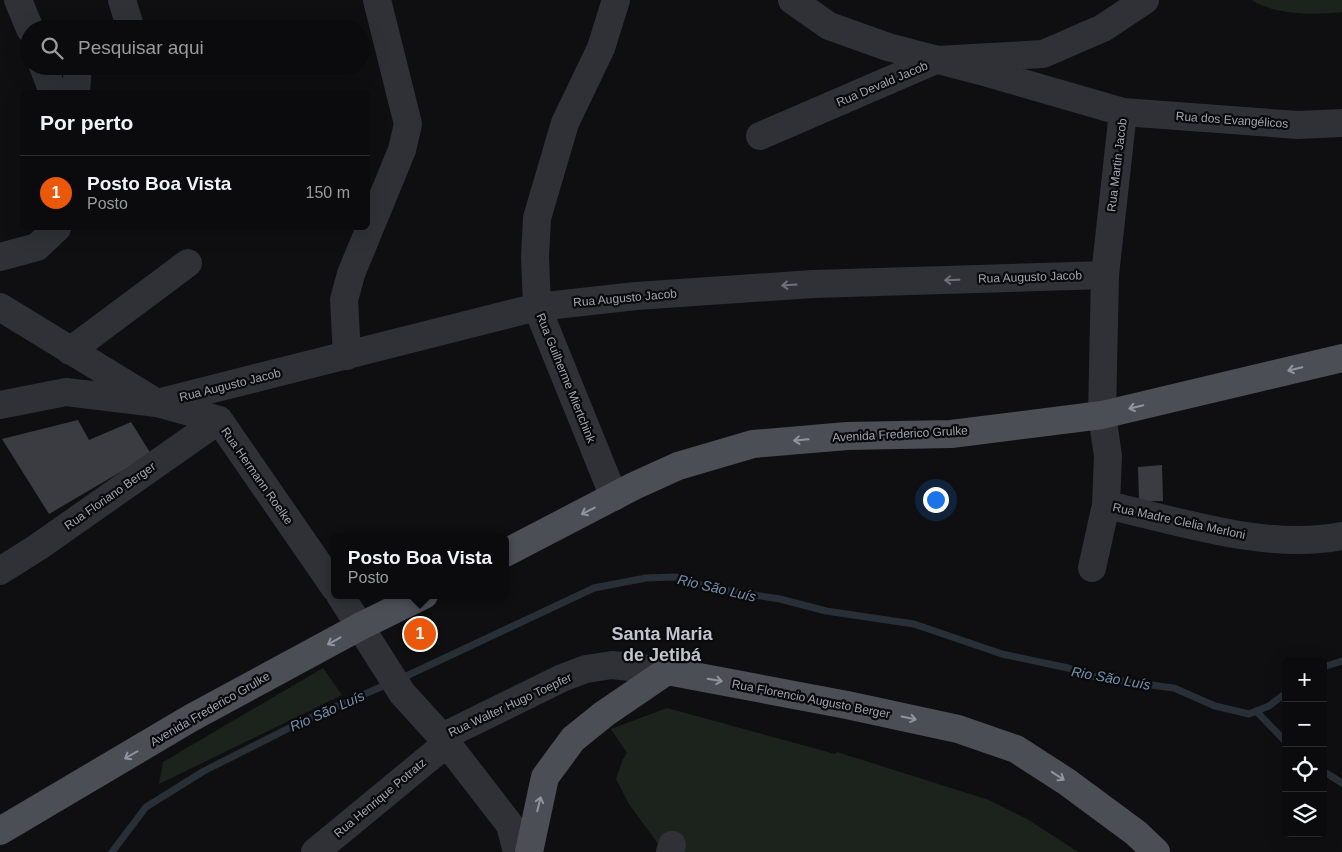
<!DOCTYPE html>
<html lang="pt">
<meta charset="utf-8">
<style>
:root{--surface:#0b0b0d;--page:#19191b;--text:#f1f3f6;--muted:#9a9b9d;--line:#2b2b2e;--accent:#ea580c}
body{margin:0;font-family:Arial,sans-serif;background:var(--page);color:var(--text)}
.controls{position:absolute;right:15px;bottom:15px;display:grid;overflow:hidden;border-radius:8px;box-shadow:0 5px 20px #0002}
.controls button{width:45px;height:45px;display:grid;place-items:center;padding:0;border:0;border-bottom:1px solid var(--line);background:var(--surface);color:var(--text);font:25px sans-serif}
.you{position:absolute;left:935px;top:499px;width:18px;height:18px;margin:-12px;border:4px solid #fff;border-radius:50%;background:#1a73e8;box-shadow:0 0 0 8px #1a73e833}
.badge{display:grid;place-items:center;width:32px;height:32px;border-radius:50%;background:var(--accent);color:#fff;font-size:16px;font-weight:700}
.pin{position:absolute;translate:-50% -50%;border:2px solid #fff;box-shadow:0 1px 5px #0006}
.popup{position:absolute;left:331px;top:534px;width:178px;height:65px;box-sizing:border-box;display:grid;place-content:center;border-radius:8px;background:var(--surface);filter:drop-shadow(0 1px 4px #0005);font-size:16px;white-space:nowrap;color:var(--muted)}
.popup b{font-size:19px;color:var(--text)}
.popup::after{content:'';position:absolute;left:50%;top:100%;margin-left:-10px;border:10px solid transparent;border-top-color:var(--surface)}
.list{margin:0;padding:0;list-style:none}
h2{display:flex;justify-content:space-between;align-items:center;height:65px;margin:0;padding:0 20px;font-size:21px}
h2 small{font-size:16px;font-weight:400;color:var(--muted)}
.list li{display:grid;grid-template-columns:32px 1fr auto;gap:15px;align-items:center;box-sizing:border-box;height:75px;padding:0 20px;border-top:1px solid var(--line)}
.list b{display:block;font-size:19px;white-space:nowrap}
.list p{margin:0;font-size:16px;white-space:nowrap;color:var(--muted)}
.list em{font-size:16px;font-style:normal;color:var(--muted)}
.icon{flex:none;width:28px;height:28px;fill:none;stroke:currentColor;stroke-width:2;stroke-linecap:round;stroke-linejoin:round}
.map{position:relative;flex:none;width:1342px;height:852px;overflow:hidden}
.search{position:absolute;background:var(--surface);box-shadow:0 5px 20px #0002;left:20px;top:20px;width:350px;height:55px;display:flex;align-items:center;gap:12px;box-sizing:border-box;padding:0 18px;border-radius:28px;color:var(--muted);font-size:19px}
.panel{position:absolute;background:var(--surface);box-shadow:0 5px 20px #0002;left:20px;top:90px;width:350px;height:140px;border-radius:8px}
.map>svg:first-child{display:block}
</style>
<div class="map">
<svg width="1342" height="852" viewBox="0 0 1342 852">
<rect width="100%" height="100%" fill="#0f0f11"/>
<path fill="#1c231d" d="M 1252,0 L 1342,0 L 1342,12 C 1316,15 1274,15 1252,0 Z
M 323,668 L 342,695 L 159,784 L 163,762 Z
M 667,708 L 835,754 L 837,752 L 989,800 L 1027,819 L 1078,852 L 664,852 L 629,804 L 616,779 L 623,759 L 627,753 L 611,729 Z"/>
<g fill="none" stroke-linecap="round" stroke-linejoin="round">
<path stroke="#282f36" stroke-width="7" d="M 1323,667 L 1342,661
M 400,679 L 594,588 L 646,578 L 676,577 L 710,588 L 780,599 L 826,611 L 914,624 L 1002,654 L 1068,668 L 1098,678 L 1174,688 L 1215,706 L 1249,714 L 1269,706 L 1286,693
M 1256,711 L 1286,742
M 1323,771 L 1342,783
M 112,852 L 146,807 L 204,771 L 299,723 L 390,683"/>
</g>
<path fill="#3b3c41" d="M 78,420 L 89,440 L 131,422 L 151,454 L 49,514 L 2,439 Z
M 1162,465 L 1163,501 L 1139,501 L 1138,467 Z"/>
<g fill="none" stroke-linecap="round" stroke-linejoin="round">
<path stroke="#303136" stroke-width="28" d="M 18,0 L 30,29
M 122,0 L 129,23 L 127,29
M 792,0 L 829,26 L 888,47 L 988,73 L 1123,112 L 1298,125 L 1342,123
M 43,66 L 53,92
M 76,92 L 78,66
M 760,136 L 936,60 L 1043,54 L 1103,28 L 1145,0
M 0,257 L 37,247 L 57,228
M 0,307 L 157,403 L 219,420 L 335,588
M 70,351 L 188,263
M 347,356 L 344,300 L 351,274 L 402,150 L 408,124 L 377,0
M 0,405 L 66,392 L 157,403 L 537,307 L 636,296 L 813,284 L 1105,275
M 614,497 L 537,307 L 535,257 L 537,218 L 565,123 L 601,48 L 616,0
M 1106,505 C 1180,521 1267,551 1342,536
M 1092,568 L 1106,505 L 1108,456 L 1102,415 L 1105,275 L 1123,112
M 0,571 L 38,547 L 219,420
M 340,595 L 402,693 L 442,737 L 510,825 L 517,852
M 442,737 L 562,678 L 586,669 L 612,665 L 667,671
M 315,852 L 446,744
M 670,852 L 672,845"/>
<path stroke="#4c4e55" stroke-width="28" d="M 505,553 L 634,486 L 678,466 L 753,444 L 847,436 L 951,434 L 1102,415 L 1342,358
M 0,831 L 191,718 L 361,626 L 424,595
M 529,852 L 545,777 L 573,739 L 604,714 L 667,671 L 847,705 L 958,729 L 1016,749 L 1067,782 L 1136,833 L 1156,852"/>
</g>
<defs><path id="oneway-shaft" d="M-6 0H5M1.5-3L5.5 0L1.5 3" fill="none" stroke-width="1.6" stroke-linecap="round" stroke-linejoin="round" transform="scale(1.25)"/></defs>
<g stroke="#6e717a">
<use href="#oneway-shaft" transform="translate(952 280) rotate(178)"/>
<use href="#oneway-shaft" transform="translate(789 285) rotate(176)"/>
</g>
<g stroke="#8f949f">
<use href="#oneway-shaft" transform="translate(1295 369) rotate(167)"/>
<use href="#oneway-shaft" transform="translate(1136 407) rotate(167)"/>
<use href="#oneway-shaft" transform="translate(801 440) rotate(175)"/>
<use href="#oneway-shaft" transform="translate(588 511) rotate(153)"/>
<use href="#oneway-shaft" transform="translate(334 641) rotate(151)"/>
<use href="#oneway-shaft" transform="translate(715 680) rotate(10)"/>
<use href="#oneway-shaft" transform="translate(909 718) rotate(12)"/>
<use href="#oneway-shaft" transform="translate(131 755) rotate(150)"/>
<use href="#oneway-shaft" transform="translate(1058 776) rotate(33)"/>
<use href="#oneway-shaft" transform="translate(539 804) rotate(-76)"/>
</g>
<g text-anchor="middle" dominant-baseline="central" stroke-width="4.5" stroke-linejoin="round" paint-order="stroke">
<g font-size="12" fill="#a0a5b2" stroke="#0a0a0c">
<text transform="translate(882 84) rotate(-23)">Rua Devald Jacob</text>
<text transform="translate(1232 120) rotate(4)">Rua dos Evangélicos</text>
<text transform="translate(1117 165) rotate(-83)">Rua Martin Jacob</text>
<text transform="translate(1030 277) rotate(-2)">Rua Augusto Jacob</text>
<text transform="translate(625 298) rotate(-5)">Rua Augusto Jacob</text>
<text transform="translate(566 378) rotate(68)">Rua Guilherme Miertchink</text>
<text transform="translate(230 385) rotate(-14)">Rua Augusto Jacob</text>
<text transform="translate(900 434) rotate(-3)">Avenida Frederico Grulke</text>
<text transform="translate(257 476) rotate(55)">Rua Hermann Roelke</text>
<text transform="translate(110 496) rotate(-35)">Rua Floriano Berger</text>
<text transform="translate(1179 521) rotate(12)">Rua Madre Clelia Merloni</text>
<text transform="translate(811 699) rotate(11)">Rua Florencio Augusto Berger</text>
<text transform="translate(510 705) rotate(-25)">Rua Walter Hugo Toepfer</text>
<text transform="translate(210 709) rotate(-30)">Avenida Frederico Grulke</text>
<text transform="translate(380 798) rotate(-40)">Rua Henrique Potratz</text>
</g>
<g font-size="14" font-style="italic" fill="#7691af" stroke="#0a0a0c">
<text transform="translate(717 588) rotate(13)">Rio São Luís</text>
<text transform="translate(1111 678) rotate(10)">Rio São Luís</text>
<text transform="translate(327 711) rotate(-24)">Rio São Luís</text>
</g>
<g font-size="18" font-weight="bold" fill="#c1c4ce" stroke="#0a0a0c">
<text x="662" y="634">Santa Maria<tspan x="662" dy="21">de Jetibá</tspan></text>
</g>
</g>
</svg>
<div class="controls">
<button>+</button>
<button>−</button>
<button><svg class="icon" aria-label="locate" viewBox="0 0 24 24"><circle cx="12" cy="12" r="6"/><path d="M12 2v4M12 18v4M2 12h4M18 12h4"/></svg></button>
<button><svg class="icon" aria-label="layers" viewBox="0 0 24 24"><path d="M12 4l9 5-9 5-9-5zM3 14l9 5 9-5"/></svg></button>
</div>
<div class="you"></div>
<div class="pin badge" style="left:420px;top:634px">1</div>
<div class="popup"><b>Posto Boa Vista</b>Posto</div>
<div class="search"><svg class="icon" aria-label="search" viewBox="0 0 24 24"><circle cx="10" cy="10" r="6"/><path d="M15 15l6 6"/></svg>Pesquisar aqui</div>
<section class="panel">
<h2>Por perto<small></small></h2>
<ul class="list">
<li><span class="badge">1</span><div><b>Posto Boa Vista</b><p>Posto</p></div><em>150 m</em></li>
</ul>
</section>
</div>
